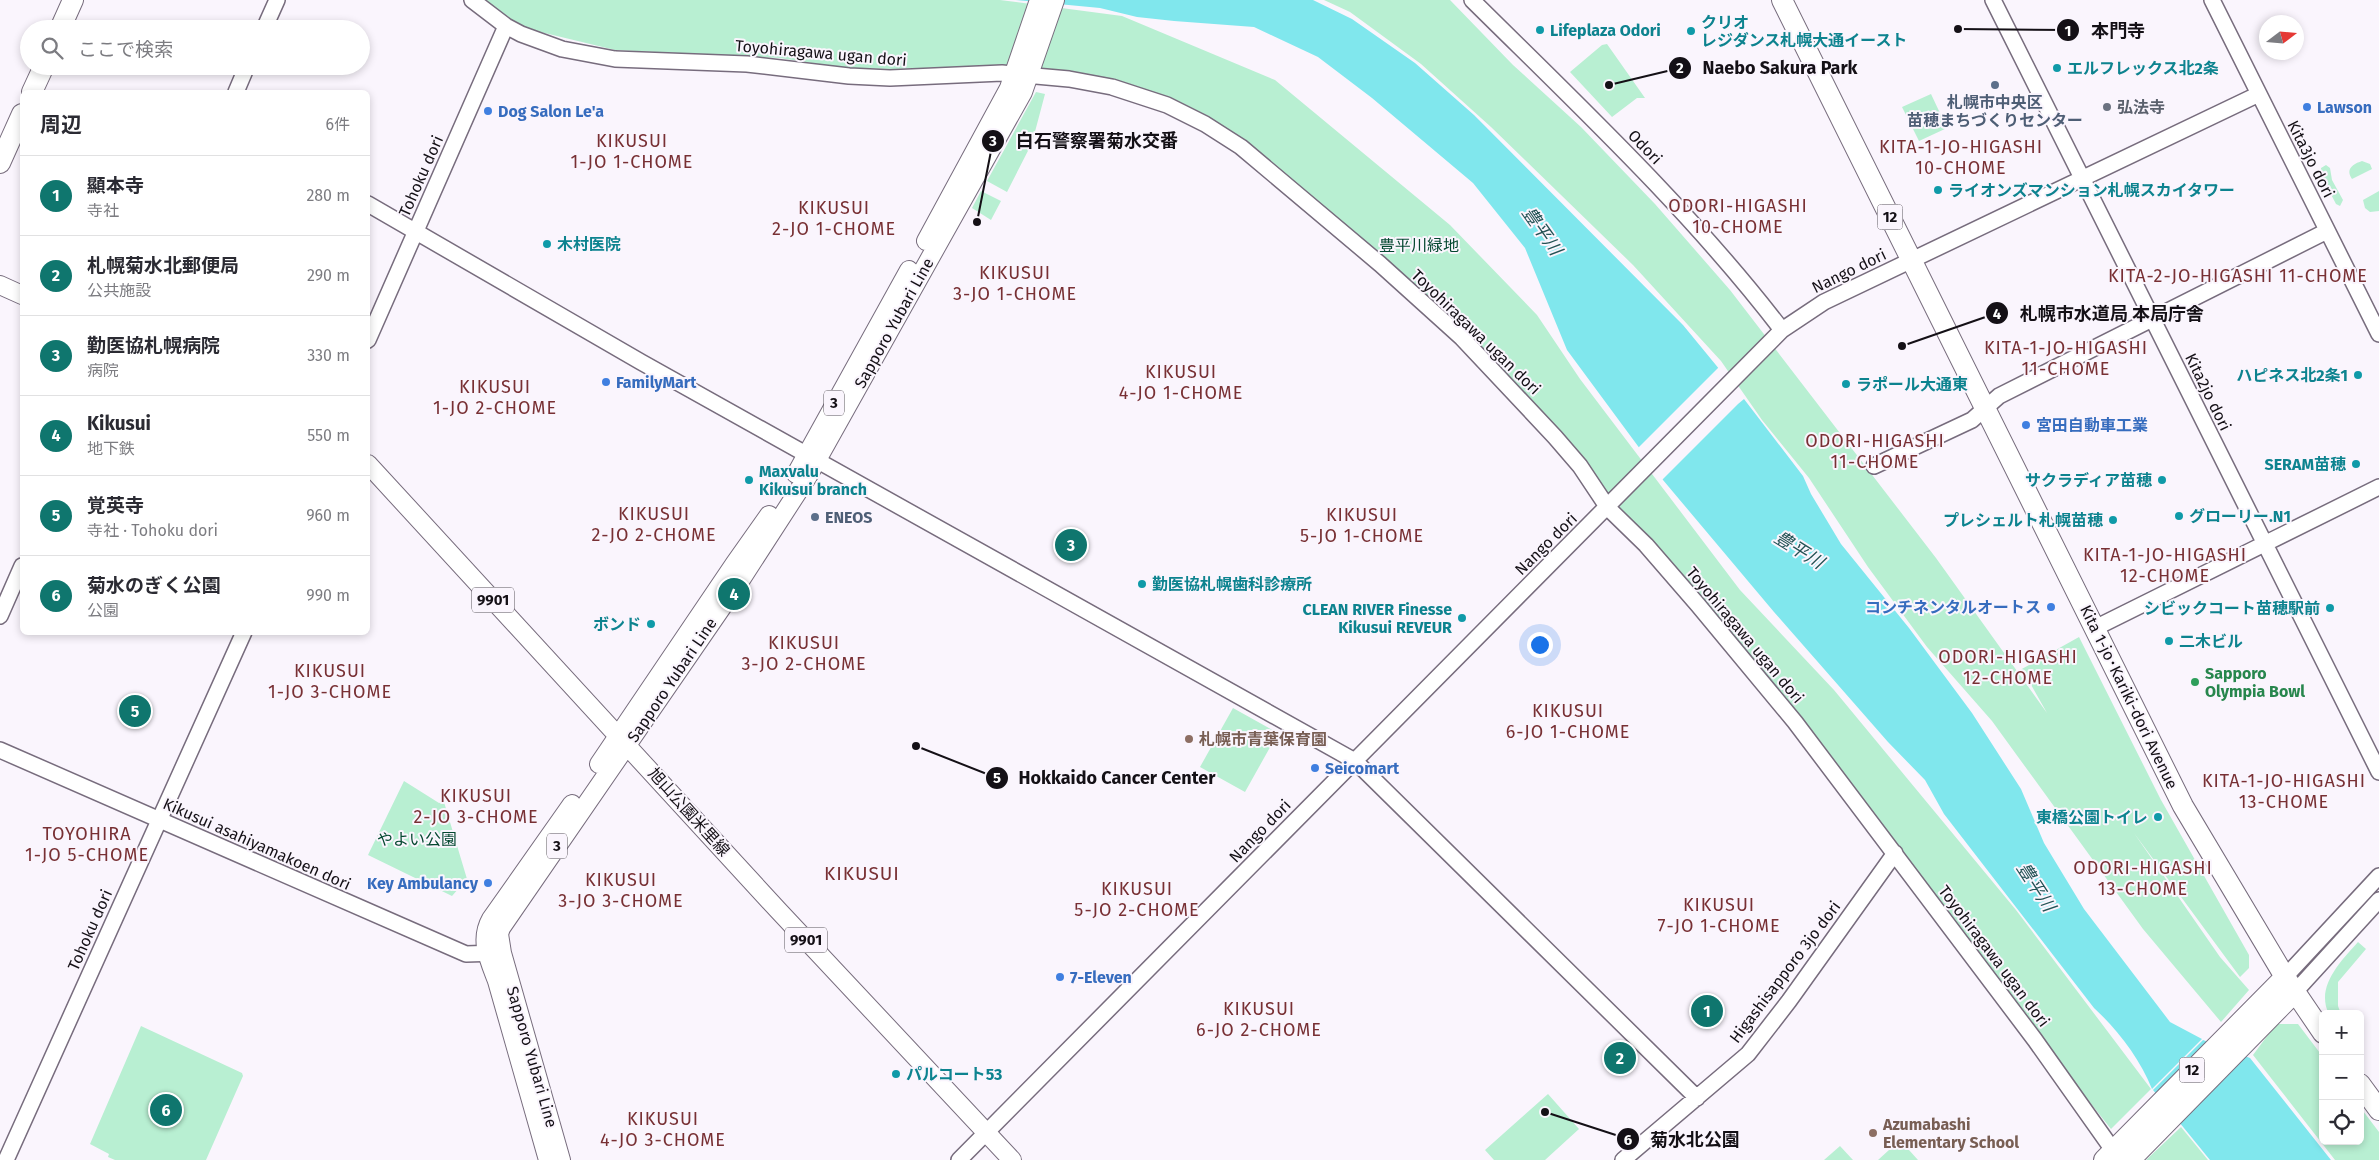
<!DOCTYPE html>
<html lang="ja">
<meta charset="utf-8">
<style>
:root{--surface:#fff;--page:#f2f2f3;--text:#2b2b33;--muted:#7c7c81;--line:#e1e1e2;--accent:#0f766e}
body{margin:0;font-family:"Fira Sans","Noto Sans JP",sans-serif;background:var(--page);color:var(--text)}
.controls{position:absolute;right:15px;bottom:15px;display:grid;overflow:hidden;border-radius:8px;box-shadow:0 2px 8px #0003}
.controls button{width:45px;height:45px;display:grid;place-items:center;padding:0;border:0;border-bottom:1px solid var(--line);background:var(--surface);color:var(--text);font:25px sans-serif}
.compass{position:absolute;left:2259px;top:15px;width:45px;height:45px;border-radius:50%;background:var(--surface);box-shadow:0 2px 8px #0003;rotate:74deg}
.you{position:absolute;left:1539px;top:644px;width:18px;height:18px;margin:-12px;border:4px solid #fff;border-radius:50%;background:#1a73e8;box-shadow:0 0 0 8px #1a73e833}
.badge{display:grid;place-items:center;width:32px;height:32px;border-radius:50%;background:var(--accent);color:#fff;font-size:16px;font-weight:700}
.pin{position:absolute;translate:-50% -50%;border:2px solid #fff;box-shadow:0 1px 5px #0006}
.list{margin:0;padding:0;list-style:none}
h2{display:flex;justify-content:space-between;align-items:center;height:65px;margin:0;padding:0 20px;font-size:21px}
h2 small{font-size:16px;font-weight:400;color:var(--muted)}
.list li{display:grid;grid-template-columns:32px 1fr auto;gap:15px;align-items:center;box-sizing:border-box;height:80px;padding:0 20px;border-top:1px solid var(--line)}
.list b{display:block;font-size:19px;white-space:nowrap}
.list p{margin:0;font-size:16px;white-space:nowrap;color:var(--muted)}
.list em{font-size:16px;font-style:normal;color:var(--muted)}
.icon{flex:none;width:28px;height:28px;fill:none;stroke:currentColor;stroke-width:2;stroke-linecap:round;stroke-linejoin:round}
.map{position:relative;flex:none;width:2379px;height:1160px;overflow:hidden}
.search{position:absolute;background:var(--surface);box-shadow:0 2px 8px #0003;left:20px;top:20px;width:350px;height:55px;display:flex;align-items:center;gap:12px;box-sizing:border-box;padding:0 18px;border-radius:28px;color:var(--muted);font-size:19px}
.panel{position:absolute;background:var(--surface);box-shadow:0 2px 8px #0003;left:20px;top:90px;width:350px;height:545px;border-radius:8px}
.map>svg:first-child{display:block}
</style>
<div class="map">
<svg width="2379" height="1160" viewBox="0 0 2379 1160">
<rect width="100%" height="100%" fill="#faf5fd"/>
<path fill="#b8efd2" d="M 484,0 L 1000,0 L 1122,16 L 1275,80 L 1450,225 L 1537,315 L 1580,379 L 1740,590 L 1834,690 L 2016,910 L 2151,1089 L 2111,1129 L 1599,486 C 1544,403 1469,337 1395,273 C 1341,227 1287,180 1233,134 L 1190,108 L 1137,89 L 995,66 L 893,69 L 843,68 L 780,58 L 615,50 L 528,29 L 506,16 Z
M 1324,0 L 1450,0 L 1513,65 L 1581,127 L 1655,204 L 1730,290 L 1936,558 L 2047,713 L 2030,683 L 2020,670 L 2079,637 L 2161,800 L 2249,955 L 2249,968 L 2240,977 L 2134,833 L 2220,957 L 2249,990 L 2221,1022 L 2143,929 L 1992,721 L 1927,647 L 1868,567 L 1809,478 L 1762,420 L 1721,361 L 1633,265 L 1491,127 L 1421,64 L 1350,12 Z
M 1607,44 L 1645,98 L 1637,98 L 1612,117 L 1570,72 L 1602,45 Z
M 1036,92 L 1045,94 L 1032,143 L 1007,192 L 987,181 Z
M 1931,94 L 1947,128 L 1919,141 L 1902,107 Z
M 2362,161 L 2370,164 L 2372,169 L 2352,179 C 2345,169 2353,164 2362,161 Z
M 2326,165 L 2330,168 L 2332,180 L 2343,200 L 2340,206 L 2336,204 L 2321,175 L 2321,168 Z
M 981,191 L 1001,201 L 991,220 L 972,208 Z
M 2379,191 L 2379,211 L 2370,212 L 2365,208 L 2363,200 Z
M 1233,708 L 1278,733 L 1245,792 L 1200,767 Z
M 404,781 L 439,803 L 444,802 L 467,879 L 452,896 L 368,855 Z
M 2358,942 L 2366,949 L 2338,982 L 2338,1006 L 2341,1014 L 2329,1014 C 2315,987 2341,961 2358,942 Z
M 2276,1024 L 2298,1024 L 2323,1057 L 2323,1141 L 2360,1141 L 2360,1107 L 2379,1132 L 2379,1160 L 2335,1160 L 2253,1055 Z
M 141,1026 L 242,1073 L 243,1076 L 206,1160 L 115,1160 L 108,1157 L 109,1154 L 90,1144 Z
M 1548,1094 L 1579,1129 L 1545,1160 L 1494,1160 L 1485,1150 Z
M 2181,1127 L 2208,1160 L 2146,1160 Z
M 1900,1140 L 1918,1160 L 1878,1160 Z
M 1840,1146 L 1853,1160 L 1824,1160 Z"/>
<path fill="#80e7ed" d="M 1016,0 L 1313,0 L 1352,19 L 1415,63 L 1474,115 L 1683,325 L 1743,398 L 1738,404 L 1744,399 L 1803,476 L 1811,494 L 1841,544 L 1909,628 L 1972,713 L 2021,789 L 2044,843 L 2084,909 L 2170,1022 L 2202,1039 L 2152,1089 C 2140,1059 2118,1030 2094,1008 L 1944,814 L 1925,780 L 1888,742 L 1774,612 L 1663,480 L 1567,350 L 1525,248 L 1473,183 L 1372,98 L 1318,57 L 1254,27 L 1174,21 L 1137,17 L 1100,8 Z
M 2203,1040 L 2250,1058 L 2331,1160 L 2210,1160 L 2153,1090 Z"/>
<path fill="#faf5fd" d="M 1720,366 L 1745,397 L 1661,481 L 1637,449 Z"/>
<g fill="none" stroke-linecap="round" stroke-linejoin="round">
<defs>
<path id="secondary" d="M 472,0 L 506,26 L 521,34 L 562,49 L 615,59 L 747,64 L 849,76 L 890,78 L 1002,73 L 1069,79 L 1112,87 L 1167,105 L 1205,124 L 1241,147 L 1380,264 L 1462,338 L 1555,437 L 1580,466 L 1608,508 L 1646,545 L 1698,605 L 1795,722 L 2035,1040 L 2120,1160
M 1472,0 C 1579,106 1690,210 1782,330
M 1993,0 L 2379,772
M 2212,0 L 2379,334
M 264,29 L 277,0
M 236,92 L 247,66
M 368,204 L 641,362 L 1355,761 L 1697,1098
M 368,340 L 506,26
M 1874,466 L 1972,420 L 1999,396 L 2327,231
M 0,616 L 22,566
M 2095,628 L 2379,487
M 0,750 L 466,954 L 498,953
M 2285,977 L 2379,876
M 2294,993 L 2379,900
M 6,1160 L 244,632
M 959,1160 L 1782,330 L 1824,302 L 2259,94
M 1623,1160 L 1748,1054 L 1789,1001 L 1895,853"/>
<path id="primary" d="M 926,241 L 1009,88 L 1039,0
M 0,285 L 22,295
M 368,464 L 777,909 L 1012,1160
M 796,474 L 909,270
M 599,764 L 735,563 L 769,515
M 548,1160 L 497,981 C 489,960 479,940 491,919 L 572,804
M 561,1160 L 502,953 L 499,934 L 501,928 L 740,581 L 808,476 L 1023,92 L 1055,0"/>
<path id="highway" d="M 1782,0 L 2183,806 L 2285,977 L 2323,1033
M 60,29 L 73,0
M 32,92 L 44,66
M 0,163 L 22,114
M 2360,1084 L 2379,1110
M 2104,1160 L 2285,977
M 2130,1160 L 2294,993"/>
</defs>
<use href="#secondary" stroke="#776c7d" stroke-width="18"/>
<use href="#primary" stroke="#776c7d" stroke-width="20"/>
<use href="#highway" stroke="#776c7d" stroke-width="22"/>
<use href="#secondary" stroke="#fff" stroke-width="15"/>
<use href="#primary" stroke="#fff" stroke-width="18"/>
<use href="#highway" stroke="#fff" stroke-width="20"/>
</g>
<g fill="#0f9aa8" stroke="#faf5fd" stroke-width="2">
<circle cx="1540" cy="30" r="5"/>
<circle cx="1691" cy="31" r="5"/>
<circle cx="2057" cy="68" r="5"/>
<circle cx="1938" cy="190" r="5"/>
<circle cx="547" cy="244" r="5"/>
<circle cx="2358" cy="375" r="5"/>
<circle cx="1846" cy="384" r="5"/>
<circle cx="2356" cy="464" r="5"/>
<circle cx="749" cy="480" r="5"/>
<circle cx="2162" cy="480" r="5"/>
<circle cx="2179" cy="516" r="5"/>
<circle cx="2113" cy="520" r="5"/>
<circle cx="1142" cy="584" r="5"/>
<circle cx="2330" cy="608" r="5"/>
<circle cx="1462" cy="618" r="5"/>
<circle cx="651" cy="624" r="5"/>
<circle cx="2169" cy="641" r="5"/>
<circle cx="2158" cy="817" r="5"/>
<circle cx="896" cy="1074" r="5"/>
</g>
<g fill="#5c6f8a" stroke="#faf5fd" stroke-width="2">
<circle cx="1995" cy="85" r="5"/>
<circle cx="815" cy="517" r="5"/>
</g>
<circle fill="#6b7280" stroke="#faf5fd" stroke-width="2" cx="2107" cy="107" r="5"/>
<g fill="#3f7fe0" stroke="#faf5fd" stroke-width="2">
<circle cx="2307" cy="107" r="5"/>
<circle cx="488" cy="111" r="5"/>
<circle cx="606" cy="382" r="5"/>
<circle cx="2026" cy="425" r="5"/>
<circle cx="2051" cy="607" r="5"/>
<circle cx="1315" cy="768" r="5"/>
<circle cx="488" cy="883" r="5"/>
<circle cx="1060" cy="977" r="5"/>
</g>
<circle fill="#2e9e5b" stroke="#faf5fd" stroke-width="2" cx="2195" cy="682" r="5"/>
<g fill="#8d6e63" stroke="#faf5fd" stroke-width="2">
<circle cx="1189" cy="739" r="5"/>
<circle cx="1873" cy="1133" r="5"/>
</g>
<g text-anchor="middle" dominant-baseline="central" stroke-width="4" stroke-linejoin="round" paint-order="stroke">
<g fill="#faf5fd" stroke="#59555b" stroke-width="1">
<rect x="1877.5" y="204.5" width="25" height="25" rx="4"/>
<rect x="824" y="390.5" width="20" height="25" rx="4"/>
<rect x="472" y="587.5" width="42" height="25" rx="4"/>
<rect x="547" y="833.5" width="20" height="25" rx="4"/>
<rect x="785" y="927.5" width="42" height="25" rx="4"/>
<rect x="2179.5" y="1057.5" width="25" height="25" rx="4"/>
</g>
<g font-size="15" font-weight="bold" fill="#141016">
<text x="1890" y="217">12</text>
<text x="834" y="403">3</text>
<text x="493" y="600">9901</text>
<text x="557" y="846">3</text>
<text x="806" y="940">9901</text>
<text x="2192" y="1070">12</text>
</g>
<g font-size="16" font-weight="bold" fill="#0d838f" stroke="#faf5fd" text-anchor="start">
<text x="1701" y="22">クリオ<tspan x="1701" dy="18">レジダンス札幌大通イースト</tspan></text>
<text x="1550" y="30">Lifeplaza Odori</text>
<text x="2067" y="68">エルフレックス北2条</text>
<text x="1948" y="190">ライオンズマンション札幌スカイタワー</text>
<text x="557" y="244">木村医院</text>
<text x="2348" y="375" text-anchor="end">ハピネス北2条1</text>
<text x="1856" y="384">ラポール大通東</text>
<text x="2346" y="464" text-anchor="end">SERAM苗穂</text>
<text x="759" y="471">Maxvalu<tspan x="759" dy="18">Kikusui branch</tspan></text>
<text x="2152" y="480" text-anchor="end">サクラディア苗穂</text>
<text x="2189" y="516">グローリー.N1</text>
<text x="2103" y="520" text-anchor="end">プレシェルト札幌苗穂</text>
<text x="1152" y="584">勤医協札幌歯科診療所</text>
<text x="2320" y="608" text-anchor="end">シビックコート苗穂駅前</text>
<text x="1452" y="609" text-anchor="end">CLEAN RIVER Finesse<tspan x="1452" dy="18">Kikusui REVEUR</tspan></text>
<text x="641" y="624" text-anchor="end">ボンド</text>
<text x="2179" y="641">二木ビル</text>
<text x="2148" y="817" text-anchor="end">東橋公園トイレ</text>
<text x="906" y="1074">パルコート53</text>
</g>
<g font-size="16" fill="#141016" stroke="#faf5fd">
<text transform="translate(821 53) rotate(5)">Toyohiragawa ugan dori</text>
<text transform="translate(1645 147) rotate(46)">Odori</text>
<text transform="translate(2311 159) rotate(63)">Kita3jo dori</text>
<text transform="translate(421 176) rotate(-66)">Tohoku dori</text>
<text transform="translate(1849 271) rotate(-26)">Nango dori</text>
<text transform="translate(894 323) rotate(-61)">Sapporo Yubari Line</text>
<text transform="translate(1476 332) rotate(44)">Toyohiragawa ugan dori</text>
<text transform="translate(2208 392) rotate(64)">Kita2jo dori</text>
<text transform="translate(1546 544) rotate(-45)">Nango dori</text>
<text transform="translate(1745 635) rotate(50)">Toyohiragawa ugan dori</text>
<text transform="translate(672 680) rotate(-56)">Sapporo Yubari Line</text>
<text transform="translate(2129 697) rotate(64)">Kita 1-jo･Kariki-dori Avenue</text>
<text transform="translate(689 812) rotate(48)">旭山公園米里線</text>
<text transform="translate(1260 831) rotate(-46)">Nango dori</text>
<text transform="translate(257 844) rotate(24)">Kikusui asahiyamakoen dori</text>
<text transform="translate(90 930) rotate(-66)">Tohoku dori</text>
<text transform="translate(1994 956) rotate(53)">Toyohiragawa ugan dori</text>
<text transform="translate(1785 972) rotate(-53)">Higashisapporo 3jo dori</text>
<text transform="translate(532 1057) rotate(74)">Sapporo Yubari Line</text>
</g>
<g font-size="16" font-weight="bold" fill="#4e5e75" stroke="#faf5fd">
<text x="1995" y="102">札幌市中央区<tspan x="1995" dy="18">苗穂まちづくりセンター</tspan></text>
<text x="825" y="517" text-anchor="start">ENEOS</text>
</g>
<g font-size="16" font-weight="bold" fill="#5b616d" stroke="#faf5fd" text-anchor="start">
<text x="2117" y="107">弘法寺</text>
</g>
<g font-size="16" font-weight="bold" fill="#366cbe" stroke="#faf5fd" text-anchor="start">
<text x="2317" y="107">Lawson</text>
<text x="498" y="111">Dog Salon Le'a</text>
<text x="616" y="382">FamilyMart</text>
<text x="2036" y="425">宮田自動車工業</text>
<text x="2041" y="607" text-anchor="end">コンチネンタルオートス</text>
<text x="1325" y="768">Seicomart</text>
<text x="478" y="883" text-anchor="end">Key Ambulancy</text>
<text x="1070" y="977">7-Eleven</text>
</g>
<g font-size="16" fill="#044830" stroke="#faf5fd">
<text x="1419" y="245">豊平川緑地</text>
<text x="417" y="839">やよい公園</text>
</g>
<g font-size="16" font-weight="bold" fill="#27864d" stroke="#faf5fd" text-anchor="start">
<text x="2205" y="673">Sapporo<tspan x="2205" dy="18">Olympia Bowl</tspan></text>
</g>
<g font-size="16" font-weight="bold" fill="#785e54" stroke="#faf5fd" text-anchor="start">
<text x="1199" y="739">札幌市青葉保育園</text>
<text x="1883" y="1124">Azumabashi<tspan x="1883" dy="18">Elementary School</tspan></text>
</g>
<g font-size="18" letter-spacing="1" fill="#783034" stroke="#faf5fd">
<text x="632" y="141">KIKUSUI<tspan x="632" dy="21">1-JO 1-CHOME</tspan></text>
<text x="1961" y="147">KITA-1-JO-HIGASHI<tspan x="1961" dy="21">10-CHOME</tspan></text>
<text x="1738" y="206">ODORI-HIGASHI<tspan x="1738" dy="21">10-CHOME</tspan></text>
<text x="834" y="208">KIKUSUI<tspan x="834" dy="21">2-JO 1-CHOME</tspan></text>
<text x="1015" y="273">KIKUSUI<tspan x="1015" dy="21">3-JO 1-CHOME</tspan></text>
<text x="2238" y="276">KITA-2-JO-HIGASHI 11-CHOME</text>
<text x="2066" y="348">KITA-1-JO-HIGASHI<tspan x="2066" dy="21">11-CHOME</tspan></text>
<text x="1181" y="372">KIKUSUI<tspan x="1181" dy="21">4-JO 1-CHOME</tspan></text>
<text x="495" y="387">KIKUSUI<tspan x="495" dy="21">1-JO 2-CHOME</tspan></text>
<text x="1875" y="441">ODORI-HIGASHI<tspan x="1875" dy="21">11-CHOME</tspan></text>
<text x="654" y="514">KIKUSUI<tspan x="654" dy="21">2-JO 2-CHOME</tspan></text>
<text x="1362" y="515">KIKUSUI<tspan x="1362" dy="21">5-JO 1-CHOME</tspan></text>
<text x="2165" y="555">KITA-1-JO-HIGASHI<tspan x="2165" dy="21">12-CHOME</tspan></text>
<text x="804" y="643">KIKUSUI<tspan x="804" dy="21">3-JO 2-CHOME</tspan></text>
<text x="2008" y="657">ODORI-HIGASHI<tspan x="2008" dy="21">12-CHOME</tspan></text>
<text x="330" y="671">KIKUSUI<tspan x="330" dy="21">1-JO 3-CHOME</tspan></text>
<text x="1568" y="711">KIKUSUI<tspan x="1568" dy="21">6-JO 1-CHOME</tspan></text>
<text x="2284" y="781">KITA-1-JO-HIGASHI<tspan x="2284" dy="21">13-CHOME</tspan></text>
<text x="476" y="796">KIKUSUI<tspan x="476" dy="21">2-JO 3-CHOME</tspan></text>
<text x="87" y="834">TOYOHIRA<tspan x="87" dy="21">1-JO 5-CHOME</tspan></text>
<text x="2143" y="868">ODORI-HIGASHI<tspan x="2143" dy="21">13-CHOME</tspan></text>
<text x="621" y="880">KIKUSUI<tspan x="621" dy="21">3-JO 3-CHOME</tspan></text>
<text x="1137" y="889">KIKUSUI<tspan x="1137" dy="21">5-JO 2-CHOME</tspan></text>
<text x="1719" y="905">KIKUSUI<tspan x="1719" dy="21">7-JO 1-CHOME</tspan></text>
<text x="1259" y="1009">KIKUSUI<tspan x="1259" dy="21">6-JO 2-CHOME</tspan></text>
<text x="663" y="1119">KIKUSUI<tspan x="663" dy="21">4-JO 3-CHOME</tspan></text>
</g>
<g font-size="18" font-style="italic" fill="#245355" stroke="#faf5fd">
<text transform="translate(1542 231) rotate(55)">豊平川</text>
<text transform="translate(1799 550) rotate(32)">豊平川</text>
<text transform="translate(2036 887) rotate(57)">豊平川</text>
</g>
<g font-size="19" letter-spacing="1" fill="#783034" stroke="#faf5fd">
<text x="862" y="873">KIKUSUI</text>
</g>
</g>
<path fill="none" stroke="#141016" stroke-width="2" d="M1958 29L2068 30M1609 85L1680 68M977 222L993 141M1902 346L1997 313M916 746L997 778M1545 1112L1628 1139"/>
<g fill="#141016" stroke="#faf5fd" stroke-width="2">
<circle cx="1958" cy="29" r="5"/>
<circle cx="1609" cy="85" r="5"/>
<circle cx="977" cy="222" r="5"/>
<circle cx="1902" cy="346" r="5"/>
<circle cx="916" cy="746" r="5"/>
<circle cx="1545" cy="1112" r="5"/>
<circle cx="2068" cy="30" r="12"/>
<circle cx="1680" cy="68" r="12"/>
<circle cx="993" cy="141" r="12"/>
<circle cx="1997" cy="313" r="12"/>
<circle cx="997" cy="778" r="12"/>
<circle cx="1628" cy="1139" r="12"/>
</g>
<g font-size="15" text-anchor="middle" font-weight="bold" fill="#fff">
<text x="2068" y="36">1</text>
<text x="1680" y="73">2</text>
<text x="993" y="146">3</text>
<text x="1997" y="319">4</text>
<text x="997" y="783">5</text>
<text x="1628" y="1145">6</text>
</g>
<g font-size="18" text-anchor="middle" font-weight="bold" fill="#141016" stroke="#faf5fd" stroke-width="4" stroke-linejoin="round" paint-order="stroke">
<text x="2118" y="37">本門寺</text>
<text x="1780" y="74">Naebo Sakura Park</text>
<text x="1097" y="147">白石警察署菊水交番</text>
<text x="2112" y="320">札幌市水道局 本局庁舎</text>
<text x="1117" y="784">Hokkaido Cancer Center</text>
<text x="1695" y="1146">菊水北公園</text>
</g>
</svg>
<div class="controls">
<button>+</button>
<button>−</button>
<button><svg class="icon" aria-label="locate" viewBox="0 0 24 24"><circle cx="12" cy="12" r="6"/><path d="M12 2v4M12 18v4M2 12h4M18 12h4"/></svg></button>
</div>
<svg class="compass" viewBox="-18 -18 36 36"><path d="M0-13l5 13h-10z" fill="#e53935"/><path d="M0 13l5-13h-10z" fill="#7c7c81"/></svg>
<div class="you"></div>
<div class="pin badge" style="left:1707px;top:1011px">1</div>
<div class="pin badge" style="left:1620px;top:1058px">2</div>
<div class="pin badge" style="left:1071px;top:545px">3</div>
<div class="pin badge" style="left:734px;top:594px">4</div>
<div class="pin badge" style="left:135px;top:711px">5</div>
<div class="pin badge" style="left:166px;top:1110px">6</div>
<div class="search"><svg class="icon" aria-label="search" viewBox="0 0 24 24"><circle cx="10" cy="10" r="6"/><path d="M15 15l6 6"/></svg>ここで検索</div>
<section class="panel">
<h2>周辺<small>6件</small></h2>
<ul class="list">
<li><span class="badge">1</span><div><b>顯本寺</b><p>寺社</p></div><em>280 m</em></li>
<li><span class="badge">2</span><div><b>札幌菊水北郵便局</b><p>公共施設</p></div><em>290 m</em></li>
<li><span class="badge">3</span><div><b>勤医協札幌病院</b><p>病院</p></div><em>330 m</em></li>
<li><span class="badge">4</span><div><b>Kikusui</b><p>地下鉄</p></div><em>550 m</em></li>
<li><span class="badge">5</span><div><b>覚英寺</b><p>寺社 · Tohoku dori</p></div><em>960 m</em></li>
<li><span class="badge">6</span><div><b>菊水のぎく公園</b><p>公園</p></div><em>990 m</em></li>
</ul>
</section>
</div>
